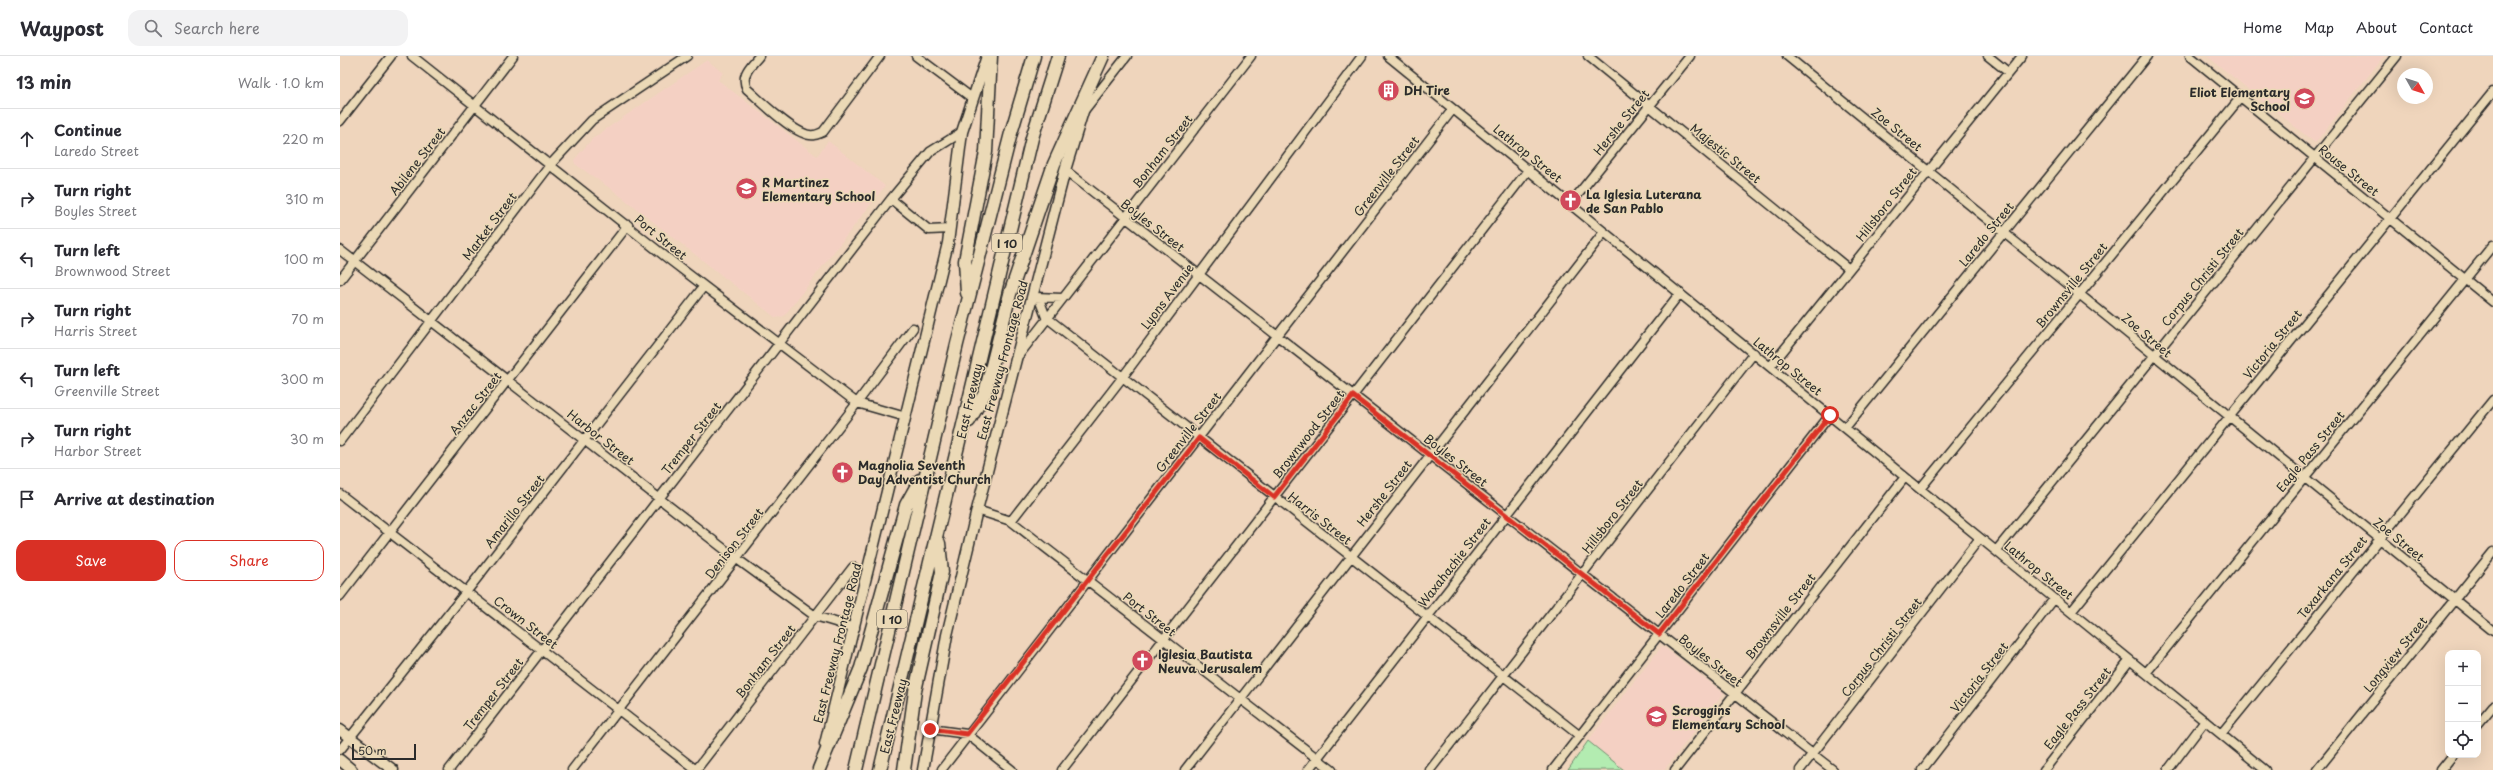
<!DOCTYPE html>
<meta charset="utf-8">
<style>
:root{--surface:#fff;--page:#f2f2f3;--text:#2b2b33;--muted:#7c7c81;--line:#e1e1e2;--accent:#d93025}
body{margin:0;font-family:"Playpen Sans",sans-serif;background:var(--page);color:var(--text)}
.controls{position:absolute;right:12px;bottom:12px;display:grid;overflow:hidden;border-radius:8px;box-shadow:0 4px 16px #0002}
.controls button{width:36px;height:36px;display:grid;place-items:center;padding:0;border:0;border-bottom:1px solid var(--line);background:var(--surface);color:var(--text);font:20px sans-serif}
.compass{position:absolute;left:2057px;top:12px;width:36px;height:36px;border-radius:50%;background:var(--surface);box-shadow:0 4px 16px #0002;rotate:129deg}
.scale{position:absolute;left:12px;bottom:10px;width:64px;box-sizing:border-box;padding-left:4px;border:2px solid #2b2b2b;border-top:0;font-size:11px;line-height:14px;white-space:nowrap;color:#2b2b2b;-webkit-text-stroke:3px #ebd9b6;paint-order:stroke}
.stop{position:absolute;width:12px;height:12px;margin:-9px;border:3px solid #d93025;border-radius:50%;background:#fff}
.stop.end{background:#d93025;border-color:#fff;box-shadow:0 1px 4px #0008}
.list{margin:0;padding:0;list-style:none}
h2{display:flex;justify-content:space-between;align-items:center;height:52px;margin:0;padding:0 16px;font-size:17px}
h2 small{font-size:13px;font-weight:400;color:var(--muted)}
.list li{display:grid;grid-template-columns:26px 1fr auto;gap:12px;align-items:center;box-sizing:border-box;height:60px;padding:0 16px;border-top:1px solid var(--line)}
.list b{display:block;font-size:15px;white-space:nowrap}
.list p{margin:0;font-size:13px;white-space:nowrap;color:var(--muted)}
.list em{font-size:13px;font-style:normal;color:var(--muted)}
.actions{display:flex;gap:8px;padding:12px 16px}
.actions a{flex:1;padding:9px 0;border:1px solid var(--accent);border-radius:12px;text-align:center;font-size:14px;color:var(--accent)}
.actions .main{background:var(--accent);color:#fff}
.icon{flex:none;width:22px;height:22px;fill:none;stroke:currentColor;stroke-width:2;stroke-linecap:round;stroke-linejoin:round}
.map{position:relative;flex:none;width:2153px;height:714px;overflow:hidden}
header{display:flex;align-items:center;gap:24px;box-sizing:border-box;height:56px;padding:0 20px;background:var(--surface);border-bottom:1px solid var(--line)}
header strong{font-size:19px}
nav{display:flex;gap:22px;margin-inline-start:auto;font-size:14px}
.search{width:280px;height:36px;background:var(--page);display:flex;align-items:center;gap:10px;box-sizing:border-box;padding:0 14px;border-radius:12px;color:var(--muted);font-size:15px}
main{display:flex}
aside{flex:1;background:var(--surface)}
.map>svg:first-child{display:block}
</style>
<header>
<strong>Waypost</strong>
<div class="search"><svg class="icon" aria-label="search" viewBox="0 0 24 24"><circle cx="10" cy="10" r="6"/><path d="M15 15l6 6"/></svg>Search here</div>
<nav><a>Home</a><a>Map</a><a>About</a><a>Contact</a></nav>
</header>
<main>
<aside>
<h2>13 min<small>Walk · 1.0 km</small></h2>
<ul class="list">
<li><svg class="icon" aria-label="ahead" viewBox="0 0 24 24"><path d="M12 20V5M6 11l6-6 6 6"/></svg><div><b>Continue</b><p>Laredo Street</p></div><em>220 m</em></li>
<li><svg class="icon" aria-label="right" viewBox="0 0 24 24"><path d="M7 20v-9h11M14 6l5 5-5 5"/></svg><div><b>Turn right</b><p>Boyles Street</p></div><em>310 m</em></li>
<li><svg class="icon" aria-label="left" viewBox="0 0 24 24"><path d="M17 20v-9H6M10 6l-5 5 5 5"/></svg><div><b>Turn left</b><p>Brownwood Street</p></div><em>100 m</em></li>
<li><svg class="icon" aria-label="right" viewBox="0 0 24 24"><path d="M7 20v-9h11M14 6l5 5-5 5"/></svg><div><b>Turn right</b><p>Harris Street</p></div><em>70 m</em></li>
<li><svg class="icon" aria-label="left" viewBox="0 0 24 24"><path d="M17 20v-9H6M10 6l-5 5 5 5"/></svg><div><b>Turn left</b><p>Greenville Street</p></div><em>300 m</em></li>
<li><svg class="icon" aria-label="right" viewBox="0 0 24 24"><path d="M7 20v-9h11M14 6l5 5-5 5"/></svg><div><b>Turn right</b><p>Harbor Street</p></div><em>30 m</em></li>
<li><svg class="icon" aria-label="arrive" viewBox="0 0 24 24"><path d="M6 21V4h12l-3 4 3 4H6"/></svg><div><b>Arrive at destination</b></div></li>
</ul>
<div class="actions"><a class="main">Save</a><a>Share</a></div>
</aside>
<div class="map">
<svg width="2153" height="714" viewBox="0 0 2153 714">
<rect width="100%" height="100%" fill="#efd5bc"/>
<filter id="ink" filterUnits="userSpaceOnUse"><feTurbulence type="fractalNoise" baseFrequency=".025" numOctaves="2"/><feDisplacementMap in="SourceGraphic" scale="8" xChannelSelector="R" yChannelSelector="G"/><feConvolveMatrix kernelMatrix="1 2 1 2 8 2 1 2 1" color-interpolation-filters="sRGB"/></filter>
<g filter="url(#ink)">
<path fill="#f4d0c3" d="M 1867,0 L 2044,0 L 1975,87 Z
M 367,4 L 383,17 L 378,24 L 477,100 L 488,85 L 545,130 L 444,260 L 436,262 L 274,135 L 235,108 L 234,104 L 253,82 Z
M 1322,590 L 1384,637 L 1324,714 L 1284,714 L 1248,685 Z"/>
<path fill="#b3ecb1" stroke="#6f8c6e" d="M 1248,685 L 1284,714 L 1228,714 Z"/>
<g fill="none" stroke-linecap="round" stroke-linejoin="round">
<defs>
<path id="minor" d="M 72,0 L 326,201 L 517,347 L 566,361
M 419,0 C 410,11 400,19 407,33 C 420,44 457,82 474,79 C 477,79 480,77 483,76 L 540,0
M 576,0 L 632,42
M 1048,0 L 1925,714
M 1248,0 L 1509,213
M 1447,0 L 2153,575
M 1648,0 L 1668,16
M 1850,0 L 2153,246
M 743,56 L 787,0
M 0,65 L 51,0
M 725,114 L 1493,714
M 551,143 L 589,174 L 610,173
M 1231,147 L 1350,0
M 0,194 L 397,503 L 475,560 L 515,572
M 0,224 L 173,0
M 695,241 L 722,242
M 699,243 L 706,261 L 1240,680
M 679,299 L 911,0
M 1430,311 L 1682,0
M 1505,372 L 1807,0
M 0,385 L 211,108 L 252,64 L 347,0
M 1580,433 L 1901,41
M 0,438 L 356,714
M 637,454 L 671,465 L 992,714
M 671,465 L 782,322 L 1022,0
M 1656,495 L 2057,0
M 0,540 L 288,169
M 1731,556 L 2153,36
M 1806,617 L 2153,189
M 2138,668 L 2153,650
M 590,673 L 627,678 L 672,714
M 1881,678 L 2153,344
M 0,694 L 127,535 L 364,230
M 602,713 L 1113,53
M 109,714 L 551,143 L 590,96 L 622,76
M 232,714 L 517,347 L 573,272
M 356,714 L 513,511
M 722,714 L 1189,113
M 845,714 L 1264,176
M 968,714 L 1340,237
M 1090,714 L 1414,297
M 1213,714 L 1490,359
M 1335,714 L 1565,421
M 1460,714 L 1640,482
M 1582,714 L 1714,543
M 1704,714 L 1790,604
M 1828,714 L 1865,665
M 1977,714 L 2153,496
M 2101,714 L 2113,699"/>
<path id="major" d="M 0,674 L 53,714
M 485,688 L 608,187 L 622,76 L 647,0
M 0,704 L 12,714
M 583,714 L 607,579 L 637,454 L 725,114 L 744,52"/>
<path id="highway" d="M 627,237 L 625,205 L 646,96 L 651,0
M 629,365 L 645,337 L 670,238 L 714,108 L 763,0
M 479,713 L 521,612 L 566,449 L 580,424
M 516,714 L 617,288 L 671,77 L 694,0
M 540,714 L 692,82 L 718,0
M 564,714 L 575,635 L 602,516 L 599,487"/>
</defs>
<use href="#minor" stroke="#2b2b2b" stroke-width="11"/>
<use href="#major" stroke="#2b2b2b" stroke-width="13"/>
<use href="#highway" stroke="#2b2b2b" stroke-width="15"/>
<use href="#minor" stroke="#ebd9b6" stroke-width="8"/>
<use href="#major" stroke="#ebd9b6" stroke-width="10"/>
<use href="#highway" stroke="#ebd9b6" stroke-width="12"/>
</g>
</g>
<g fill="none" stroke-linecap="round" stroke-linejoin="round" filter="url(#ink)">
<path stroke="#d93025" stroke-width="5" d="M 590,673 L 627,678 L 859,382 L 934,441 L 1013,340 L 1319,578 L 1490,359"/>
</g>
<defs>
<symbol id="building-disc" viewBox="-11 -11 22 22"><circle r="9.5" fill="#d1495b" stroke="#ebd9b6"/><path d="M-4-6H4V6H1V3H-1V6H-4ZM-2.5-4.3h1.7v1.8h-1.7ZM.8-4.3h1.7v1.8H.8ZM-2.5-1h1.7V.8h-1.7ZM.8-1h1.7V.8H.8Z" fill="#fff"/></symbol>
<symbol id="school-disc" viewBox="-11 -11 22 22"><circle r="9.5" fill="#d1495b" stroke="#ebd9b6"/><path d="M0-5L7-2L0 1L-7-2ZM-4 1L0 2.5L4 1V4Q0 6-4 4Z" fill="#fff"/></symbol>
<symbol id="church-disc" viewBox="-11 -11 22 22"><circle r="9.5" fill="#d1495b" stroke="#ebd9b6"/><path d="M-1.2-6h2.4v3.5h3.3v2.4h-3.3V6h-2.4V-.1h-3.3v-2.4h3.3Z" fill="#fff"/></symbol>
</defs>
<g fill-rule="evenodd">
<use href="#building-disc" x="1036" y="22" width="25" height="25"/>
<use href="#school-disc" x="1952" y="30" width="25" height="25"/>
<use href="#school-disc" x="394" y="120" width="25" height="25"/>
<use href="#church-disc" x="1218" y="132" width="25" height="25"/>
<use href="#church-disc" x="490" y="404" width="25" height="25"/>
<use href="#church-disc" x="790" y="592" width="25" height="25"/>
<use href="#school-disc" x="1304" y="648" width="25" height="25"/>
</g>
<g text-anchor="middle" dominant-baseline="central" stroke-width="3" stroke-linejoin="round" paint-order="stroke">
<g fill="#ebd9b6" stroke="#655f55" stroke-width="1">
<rect x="652" y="178" width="30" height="18" rx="3"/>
<rect x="537" y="554" width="30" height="18" rx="3"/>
</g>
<g font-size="11" font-weight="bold" fill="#2b2b2b">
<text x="667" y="187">I 10</text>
<text x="552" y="563">I 10</text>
</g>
<g font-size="12" font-weight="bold" fill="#2b2b2b" stroke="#ebd9b6" text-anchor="start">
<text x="1064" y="34">DH Tire</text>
<text x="1950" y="36" text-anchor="end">Eliot Elementary<tspan x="1950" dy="14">School</tspan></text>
<text x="422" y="126">R Martinez<tspan x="422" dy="14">Elementary School</tspan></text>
<text x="1246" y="138">La Iglesia Luterana<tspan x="1246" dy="14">de San Pablo</tspan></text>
<text x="518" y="409">Magnolia Seventh<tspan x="518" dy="14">Day Adventist Church</tspan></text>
<text x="818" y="598">Iglesia Bautista<tspan x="818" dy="14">Neuva Jerusalem</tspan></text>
<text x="1332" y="654">Scroggins<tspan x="1332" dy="14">Elementary School</tspan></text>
</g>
<g font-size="12" fill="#2b2b2b" stroke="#ebd9b6">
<text transform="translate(1281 66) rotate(-51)">Hershe Street</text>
<text transform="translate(1557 73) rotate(39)">Zoe Street</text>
<text transform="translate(822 95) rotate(-52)">Bonham Street</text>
<text transform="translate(1188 97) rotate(39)">Lathrop Street</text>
<text transform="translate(1386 97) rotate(39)">Majestic Street</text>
<text transform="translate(77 105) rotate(-52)">Abilene Street</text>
<text transform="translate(2009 114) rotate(39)">Rouse Street</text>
<text transform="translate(1046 120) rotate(-52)">Greenville Street</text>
<text transform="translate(1546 148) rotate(-52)">Hillsboro Street</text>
<text transform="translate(813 169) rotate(38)">Boyles Street</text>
<text transform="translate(149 170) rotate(-53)">Market Street</text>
<text transform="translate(1646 178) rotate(-51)">Laredo Street</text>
<text transform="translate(321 181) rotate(39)">Port Street</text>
<text transform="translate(1862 221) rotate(-51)">Corpus Christi Street</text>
<text transform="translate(1731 229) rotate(-51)">Brownsville Street</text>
<text transform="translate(827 240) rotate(-53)">Lyons Avenue</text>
<text transform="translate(1807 279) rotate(40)">Zoe Street</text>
<text transform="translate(1932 288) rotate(-51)">Victoria Street</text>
<text transform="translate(662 304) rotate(-75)">East Freeway Frontage Road</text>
<text transform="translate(1448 310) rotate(39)">Lathrop Street</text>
<text transform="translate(629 345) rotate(-77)">East Freeway</text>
<text transform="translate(135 347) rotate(-52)">Anzac Street</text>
<text transform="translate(848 376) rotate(-52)">Greenville Street</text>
<text transform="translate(968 378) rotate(-52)">Brownwood Street</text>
<text transform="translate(261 381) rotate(38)">Harbor Street</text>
<text transform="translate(351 382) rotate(-52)">Tremper Street</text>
<text transform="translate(1970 395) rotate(-51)">Eagle Pass Street</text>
<text transform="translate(1116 404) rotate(38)">Boyles Street</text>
<text transform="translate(1044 437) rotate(-52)">Hershe Street</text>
<text transform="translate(174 455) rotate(-52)">Amarillo Street</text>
<text transform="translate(1272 460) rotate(-52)">Hillsboro Street</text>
<text transform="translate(980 462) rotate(38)">Harris Street</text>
<text transform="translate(2059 483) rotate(39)">Zoe Street</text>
<text transform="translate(394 487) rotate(-52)">Denison Street</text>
<text transform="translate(1114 506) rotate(-52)">Waxahachie Street</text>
<text transform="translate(1699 514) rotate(39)">Lathrop Street</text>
<text transform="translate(1992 521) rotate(-51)">Texarkana Street</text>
<text transform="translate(1342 529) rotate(-52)">Laredo Street</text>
<text transform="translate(810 558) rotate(38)">Port Street</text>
<text transform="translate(1440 560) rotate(-52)">Brownsville Street</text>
<text transform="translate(186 566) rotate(38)">Crown Street</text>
<text transform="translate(497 587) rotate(-76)">East Freeway Frontage Road</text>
<text transform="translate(1541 591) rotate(-52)">Corpus Christi Street</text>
<text transform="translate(2055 598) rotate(-51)">Longview Street</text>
<text transform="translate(1371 604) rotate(38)">Boyles Street</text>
<text transform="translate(425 605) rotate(-52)">Bonham Street</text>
<text transform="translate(1639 621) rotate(-52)">Victoria Street</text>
<text transform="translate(153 638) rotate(-52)">Tremper Street</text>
<text transform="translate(1737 652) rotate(-52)">Eagle Pass Street</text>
<text transform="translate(553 660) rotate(-76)">East Freeway</text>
</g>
</g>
</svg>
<div class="controls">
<button>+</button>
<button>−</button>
<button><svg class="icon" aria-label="locate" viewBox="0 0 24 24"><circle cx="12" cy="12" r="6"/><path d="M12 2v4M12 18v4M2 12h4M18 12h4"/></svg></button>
</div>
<svg class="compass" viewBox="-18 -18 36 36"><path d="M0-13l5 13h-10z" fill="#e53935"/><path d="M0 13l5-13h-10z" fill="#7c7c81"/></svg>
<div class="scale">50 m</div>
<div class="stop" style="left:1490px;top:359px"></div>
<div class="stop end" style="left:590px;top:673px"></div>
</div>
</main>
